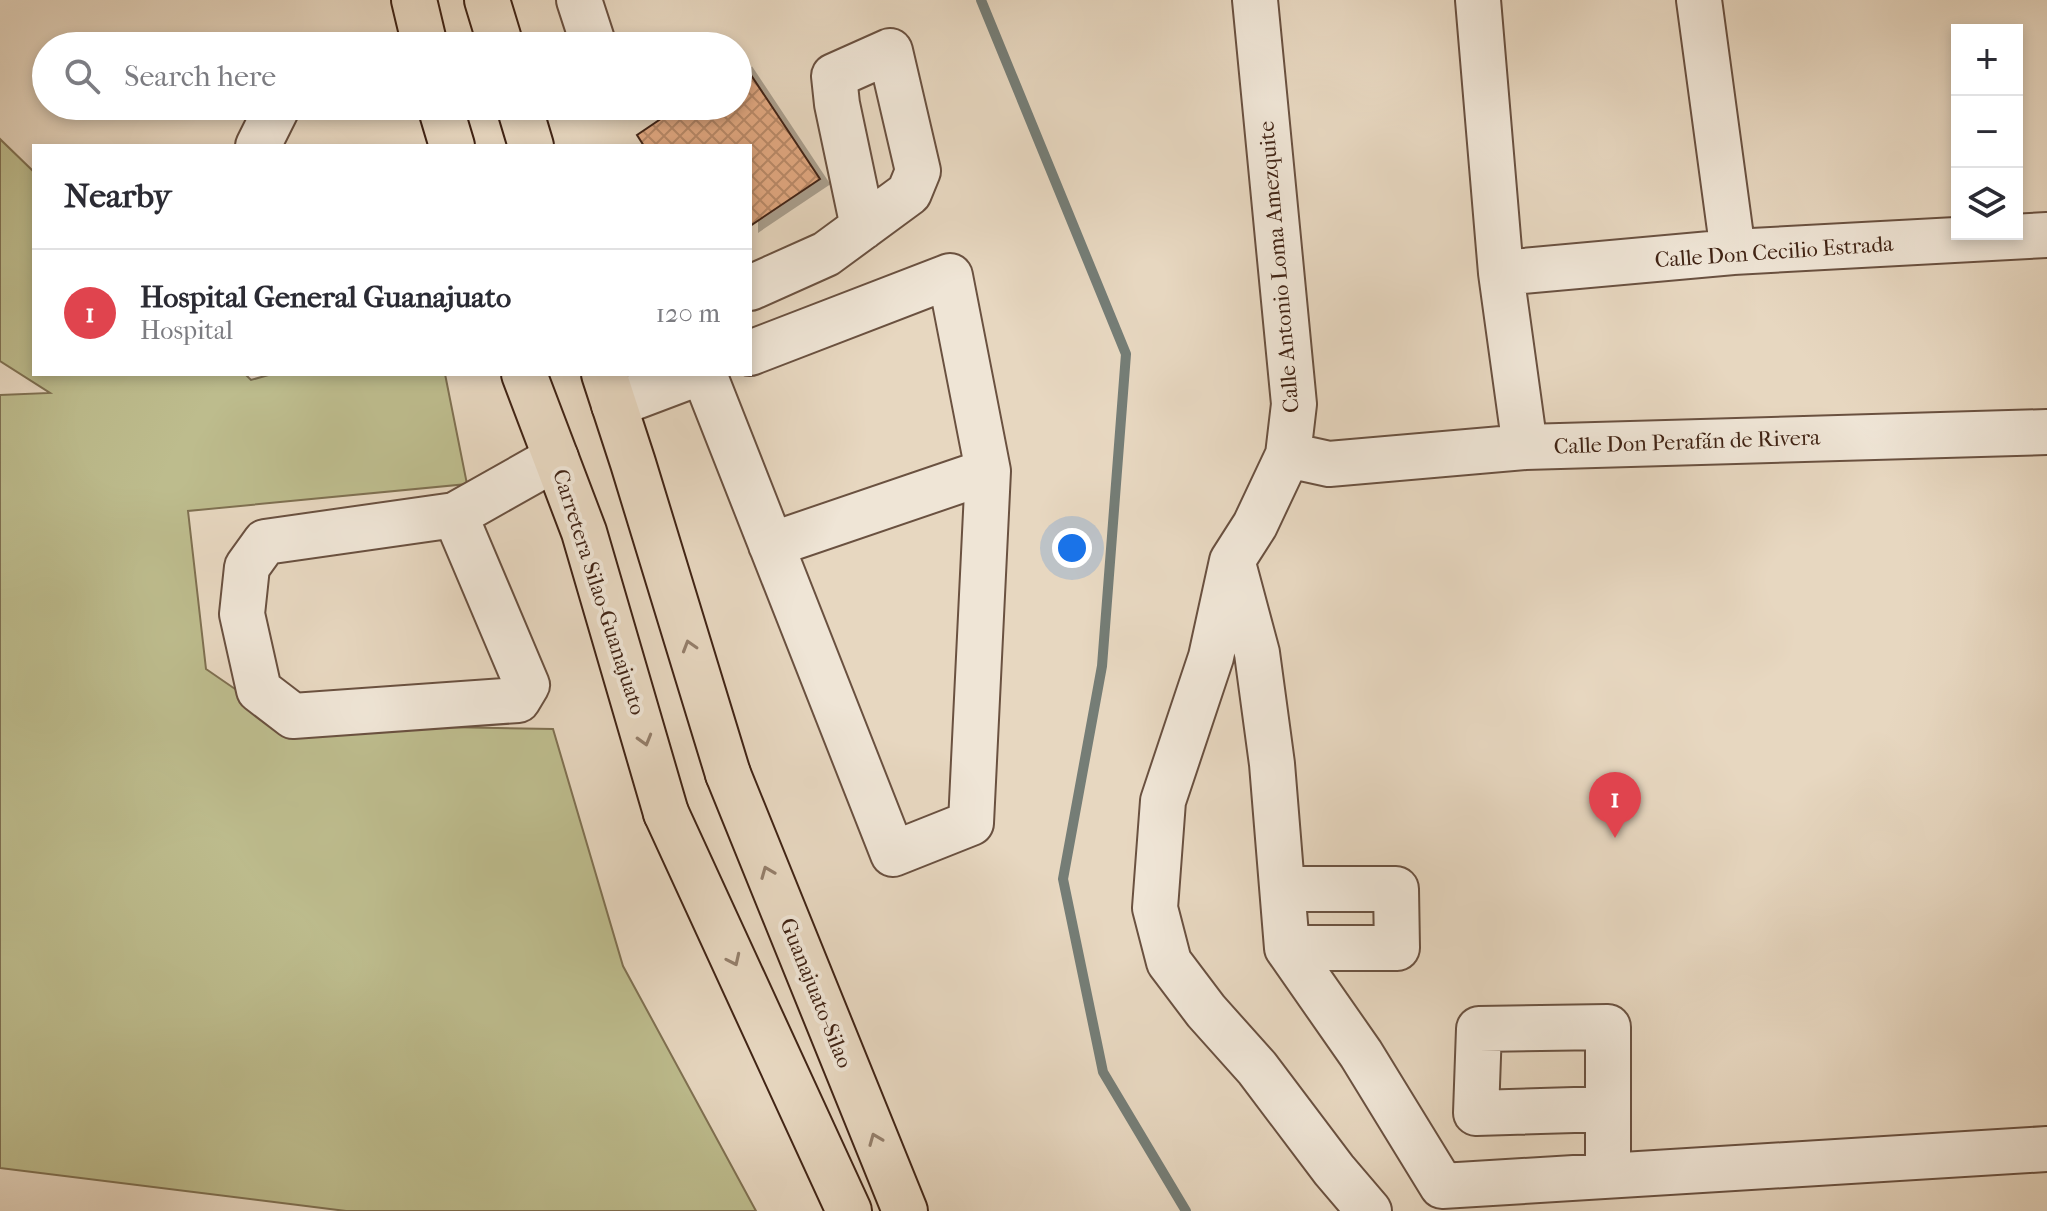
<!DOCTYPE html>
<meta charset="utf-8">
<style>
:root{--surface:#fff;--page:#f2f2f3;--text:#2b2b33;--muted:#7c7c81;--line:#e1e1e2;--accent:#8f2418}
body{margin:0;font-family:"IM FELL French Canon",serif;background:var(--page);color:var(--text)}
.controls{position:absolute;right:24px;top:24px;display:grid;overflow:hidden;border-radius:0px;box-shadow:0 4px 12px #0003}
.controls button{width:72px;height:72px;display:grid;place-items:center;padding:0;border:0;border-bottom:2px solid var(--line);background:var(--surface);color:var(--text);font:40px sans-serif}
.you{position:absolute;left:1072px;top:548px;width:28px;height:28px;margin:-20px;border:6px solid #fff;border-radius:50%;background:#1a73e8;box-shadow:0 0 0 12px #1a73e833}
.badge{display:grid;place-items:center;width:52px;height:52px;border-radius:50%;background:var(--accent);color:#fff;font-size:26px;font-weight:700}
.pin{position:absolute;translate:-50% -66px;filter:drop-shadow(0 2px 4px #0008)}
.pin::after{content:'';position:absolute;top:42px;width:28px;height:24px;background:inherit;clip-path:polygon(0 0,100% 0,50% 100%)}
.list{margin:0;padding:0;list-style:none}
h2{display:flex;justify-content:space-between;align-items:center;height:104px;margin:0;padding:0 32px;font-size:34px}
h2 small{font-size:26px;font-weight:400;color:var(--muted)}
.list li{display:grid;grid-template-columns:52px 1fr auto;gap:24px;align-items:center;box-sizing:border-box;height:128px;padding:0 32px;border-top:2px solid var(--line)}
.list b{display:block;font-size:30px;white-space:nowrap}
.list p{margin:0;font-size:26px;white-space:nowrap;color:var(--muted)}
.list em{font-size:26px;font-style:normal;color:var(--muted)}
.icon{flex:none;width:44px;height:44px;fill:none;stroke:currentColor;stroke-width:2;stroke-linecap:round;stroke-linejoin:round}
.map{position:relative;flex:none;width:2047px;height:1211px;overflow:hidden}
.search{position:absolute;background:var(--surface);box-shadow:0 4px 12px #0003;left:32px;top:32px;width:720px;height:88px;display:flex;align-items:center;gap:20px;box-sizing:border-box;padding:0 28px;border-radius:44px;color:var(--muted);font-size:30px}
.panel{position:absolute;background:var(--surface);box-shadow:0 4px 12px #0003;left:32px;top:144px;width:720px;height:232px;border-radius:0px}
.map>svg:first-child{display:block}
</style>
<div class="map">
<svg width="2047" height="1211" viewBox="0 0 2047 1211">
<defs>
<pattern id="building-cross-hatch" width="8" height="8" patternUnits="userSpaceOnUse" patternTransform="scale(2)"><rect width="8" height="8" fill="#e2a881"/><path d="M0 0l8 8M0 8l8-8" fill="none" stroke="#b98968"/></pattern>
<filter id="shadow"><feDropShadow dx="9" dy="5" stdDeviation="0" flood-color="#0004"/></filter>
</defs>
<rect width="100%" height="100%" fill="#e7d7c0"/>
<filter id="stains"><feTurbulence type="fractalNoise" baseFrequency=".0025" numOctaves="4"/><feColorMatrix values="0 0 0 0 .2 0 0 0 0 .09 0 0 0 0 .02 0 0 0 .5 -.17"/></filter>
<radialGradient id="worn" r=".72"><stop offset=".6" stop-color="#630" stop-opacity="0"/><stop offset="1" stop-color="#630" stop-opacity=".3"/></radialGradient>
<path fill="#bdbc8d" stroke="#7f7051" stroke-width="2" d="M 0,139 L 34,172 L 34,374 L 245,374 L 251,380 L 272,374 L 445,374 L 467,484 L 188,511 L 206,669 L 286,724 L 553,729 L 623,966 L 756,1211 L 346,1211 L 0,1168 L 0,395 L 50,393 L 0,361 Z"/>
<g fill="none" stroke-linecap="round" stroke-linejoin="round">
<path stroke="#757d76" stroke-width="10" d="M 981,0 L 1126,354 L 1102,666 L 1063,879 L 1103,1072 L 1186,1211"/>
</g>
<path fill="url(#building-cross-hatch)" stroke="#412415" stroke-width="2" filter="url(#shadow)" d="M 743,63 L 820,179 L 750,226 L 750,146 L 644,146 L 637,135 L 680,106 L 738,106 L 738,67 Z"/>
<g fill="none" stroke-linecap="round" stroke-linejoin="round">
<defs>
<path id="minor" d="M 579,0 L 594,46
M 1255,0 L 1294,404 L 1288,455 L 1255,525 L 1232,561 L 1211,657 L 1163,801 L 1155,908 L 1169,962 L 1206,1011 L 1257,1068 L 1334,1170 L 1369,1211
M 1478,0 L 1501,273 L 1525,447
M 1699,0 L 1733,252
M 258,146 L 278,106
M 1501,273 L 1733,252 L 2047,235
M 750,288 L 826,254 L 909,193 L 918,171 L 890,51 L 834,76 L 837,104 L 863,227
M 704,374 L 893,854 L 971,823 L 988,471 L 950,276 L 750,353
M 614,405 L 696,374
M 1288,455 L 1329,464 L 1525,447 L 2047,432
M 455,515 L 265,542 L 247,567 L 242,614 L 259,690 L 293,716 L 518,700 L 527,685 L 455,515 L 556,458
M 771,545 L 988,471
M 1234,567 L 1257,653 L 1272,764 L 1287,948 L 1361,1054 L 1442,1186 L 2047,1149
M 1283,889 L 1396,889 L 1397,948 L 1287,948
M 1608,1176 L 1608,1027 L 1479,1029 L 1476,1113 L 1608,1109"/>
<path id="major" d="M 414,0 L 425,46
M 487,0 L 501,46
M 440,106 L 452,146
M 519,106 L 531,146
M 524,374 L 584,532 L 666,813
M 604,374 L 633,463 L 728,774"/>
<path id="highway" d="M 728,774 L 905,1211
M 666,813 L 849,1211"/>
</defs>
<use href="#minor" stroke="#6a5140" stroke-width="48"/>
<use href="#major" stroke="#412415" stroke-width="48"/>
<use href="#highway" stroke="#412415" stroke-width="48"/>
<use href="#minor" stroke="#efe5d6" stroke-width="44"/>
<use href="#major" stroke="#e7d7c0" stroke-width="44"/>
<use href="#highway" stroke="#e7d7c0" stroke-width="44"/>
</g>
<defs><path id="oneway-chevron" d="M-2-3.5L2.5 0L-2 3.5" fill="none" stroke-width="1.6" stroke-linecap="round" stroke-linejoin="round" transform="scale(2)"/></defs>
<g stroke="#947e6a">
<use href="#oneway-chevron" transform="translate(689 646) rotate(-107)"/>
<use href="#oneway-chevron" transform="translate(645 740) rotate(74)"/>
<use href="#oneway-chevron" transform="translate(767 872) rotate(-112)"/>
<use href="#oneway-chevron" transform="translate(734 960) rotate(65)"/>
<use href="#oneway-chevron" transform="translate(875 1139) rotate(-112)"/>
</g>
<g text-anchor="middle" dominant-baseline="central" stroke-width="8" stroke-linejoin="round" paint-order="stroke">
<g font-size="22" fill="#412415" stroke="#efe5d6">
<text transform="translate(1774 252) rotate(-4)">Calle Don Cecilio Estrada</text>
<text transform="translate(1279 267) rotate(-95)">Calle Antonio Loma Amezquite</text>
<text transform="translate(1687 442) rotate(-2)">Calle Don Perafán de Rivera</text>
<text transform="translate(599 592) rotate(72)">Carretera Silao-Guanajuato</text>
<text transform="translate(816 993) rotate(68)">Guanajuato-Silao</text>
</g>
</g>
<rect width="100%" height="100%" filter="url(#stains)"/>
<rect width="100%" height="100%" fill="url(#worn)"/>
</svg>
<div class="controls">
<button>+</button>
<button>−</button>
<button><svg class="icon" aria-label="layers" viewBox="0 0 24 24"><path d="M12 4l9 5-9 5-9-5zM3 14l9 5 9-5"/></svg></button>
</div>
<div class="you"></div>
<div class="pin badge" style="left:1615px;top:838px;background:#e0444e">1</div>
<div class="search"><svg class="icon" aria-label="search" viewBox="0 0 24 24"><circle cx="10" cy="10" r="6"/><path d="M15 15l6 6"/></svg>Search here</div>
<section class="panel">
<h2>Nearby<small></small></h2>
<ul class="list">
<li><span class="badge" style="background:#e0444e">1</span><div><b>Hospital General Guanajuato</b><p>Hospital</p></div><em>120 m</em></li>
</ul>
</section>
</div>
